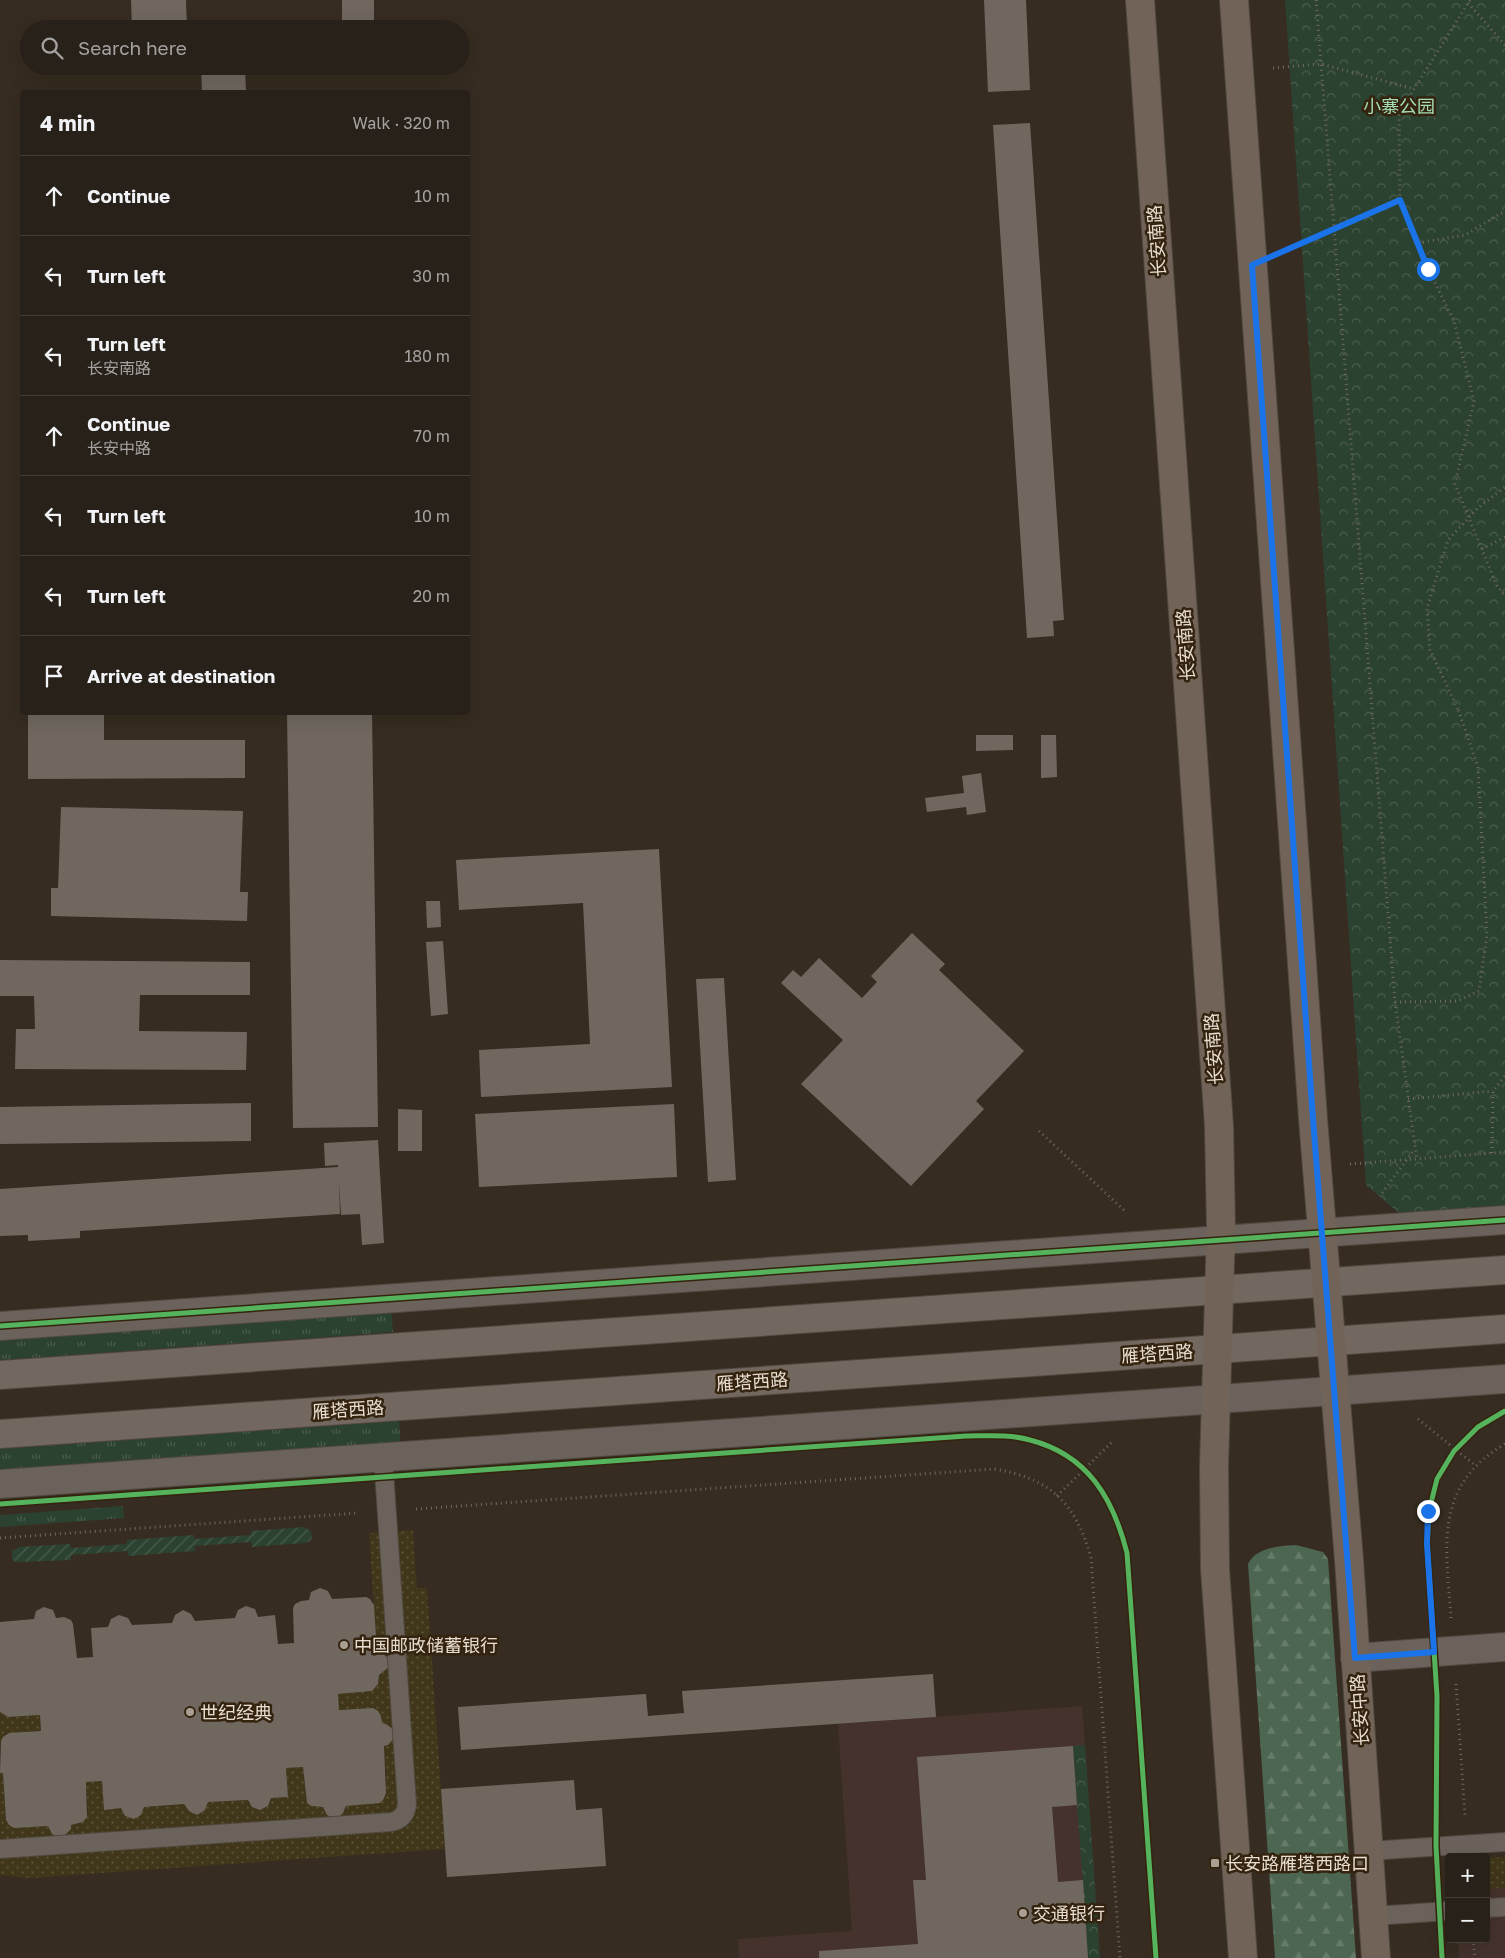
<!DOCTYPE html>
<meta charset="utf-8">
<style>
:root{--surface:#282119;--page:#302922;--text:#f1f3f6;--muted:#a5a3a2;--line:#443e38}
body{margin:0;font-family:"Golos Text","Noto Sans SC",sans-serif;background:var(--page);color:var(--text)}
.controls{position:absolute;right:15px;bottom:15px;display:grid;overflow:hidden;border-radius:5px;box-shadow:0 5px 20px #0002}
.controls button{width:45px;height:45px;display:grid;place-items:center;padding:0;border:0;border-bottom:1px solid var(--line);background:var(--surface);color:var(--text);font:25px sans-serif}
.stop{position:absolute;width:15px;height:15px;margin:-11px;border:4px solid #1a73e8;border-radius:50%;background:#fff}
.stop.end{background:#1a73e8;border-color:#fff;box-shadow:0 1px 5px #0008}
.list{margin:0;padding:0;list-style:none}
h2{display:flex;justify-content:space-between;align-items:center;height:65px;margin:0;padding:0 20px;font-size:21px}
h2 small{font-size:16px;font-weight:400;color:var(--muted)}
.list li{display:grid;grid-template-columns:32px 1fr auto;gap:15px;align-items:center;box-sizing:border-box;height:80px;padding:0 20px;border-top:1px solid var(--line)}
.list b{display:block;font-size:19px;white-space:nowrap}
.list p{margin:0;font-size:16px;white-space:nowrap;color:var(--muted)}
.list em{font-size:16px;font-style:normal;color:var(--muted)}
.icon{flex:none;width:28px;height:28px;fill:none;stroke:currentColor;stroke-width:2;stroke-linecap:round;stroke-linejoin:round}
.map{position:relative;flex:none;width:1505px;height:1958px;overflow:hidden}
.search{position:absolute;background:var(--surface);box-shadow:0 5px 20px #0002;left:20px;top:20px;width:450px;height:55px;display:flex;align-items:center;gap:12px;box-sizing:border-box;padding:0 18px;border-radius:28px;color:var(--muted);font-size:19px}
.panel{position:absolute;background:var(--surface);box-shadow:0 5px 20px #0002;left:20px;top:90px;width:450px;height:625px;border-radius:5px}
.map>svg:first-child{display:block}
</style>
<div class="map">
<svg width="1505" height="1958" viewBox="0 0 1505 1958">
<defs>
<pattern id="grass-tufts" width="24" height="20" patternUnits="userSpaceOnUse" patternTransform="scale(1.25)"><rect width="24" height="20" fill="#2c4230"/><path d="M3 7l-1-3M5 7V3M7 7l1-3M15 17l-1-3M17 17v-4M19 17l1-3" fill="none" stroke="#4b5d4d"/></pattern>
<pattern id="forest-firs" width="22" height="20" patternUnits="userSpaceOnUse" patternTransform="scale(1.25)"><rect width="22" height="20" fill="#4c6651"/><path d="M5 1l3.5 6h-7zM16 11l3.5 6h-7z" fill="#667b69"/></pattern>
<pattern id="sand-dots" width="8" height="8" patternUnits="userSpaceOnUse" patternTransform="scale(1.25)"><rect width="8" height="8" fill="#403619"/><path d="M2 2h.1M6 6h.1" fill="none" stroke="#5c5339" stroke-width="1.8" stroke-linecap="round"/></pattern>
<pattern id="park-crowns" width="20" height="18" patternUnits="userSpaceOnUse" patternTransform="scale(1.25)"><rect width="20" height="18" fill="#2c4230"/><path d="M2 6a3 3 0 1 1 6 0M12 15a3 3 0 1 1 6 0" fill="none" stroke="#4b5d4d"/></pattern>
<pattern id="garden-furrows" width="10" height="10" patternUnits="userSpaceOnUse" patternTransform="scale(1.25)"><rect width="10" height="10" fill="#2c4230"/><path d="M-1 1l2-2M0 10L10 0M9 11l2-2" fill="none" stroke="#4b5d4d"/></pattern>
</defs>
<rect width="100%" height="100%" fill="#362c21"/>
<path fill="#45322c" d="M 1082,1706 L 1100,1958 L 739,1958 L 738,1939 L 852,1931 L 838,1724 Z
M 1505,1888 L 1505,1958 L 1459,1958 L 1458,1939 L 1486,1939 L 1486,1889 Z"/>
<path fill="url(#grass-tufts)" d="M 391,1307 L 393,1332 L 0,1360 L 0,1335 Z
M 399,1421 L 401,1447 L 0,1475 L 0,1449 Z
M 123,1506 L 124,1518 L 0,1527 L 0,1515 Z"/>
<path fill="url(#forest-firs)" d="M 1296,1545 L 1323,1552 L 1328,1559 L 1356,1958 L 1275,1958 L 1248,1564 C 1256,1547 1279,1546 1296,1545 Z"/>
<path fill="url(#sand-dots)" d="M 413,1530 L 417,1588 L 427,1588 L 445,1849 L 30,1878 L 0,1875 L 0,1773 L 3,1773 L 6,1820 L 9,1825 L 14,1828 L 48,1826 L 52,1834 L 60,1837 L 68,1833 L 71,1825 L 83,1822 L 88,1812 L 86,1782 L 102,1781 L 104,1809 L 121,1808 L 125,1816 L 134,1818 L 141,1815 L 145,1807 L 184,1804 L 189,1811 L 197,1815 L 205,1810 L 208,1802 L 248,1800 L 249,1804 L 256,1809 C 265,1810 270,1807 271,1798 L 288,1797 L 286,1768 L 303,1767 L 307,1803 L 311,1806 L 323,1807 C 326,1815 332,1819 340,1816 L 346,1810 L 346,1806 L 380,1802 C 391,1794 384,1760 384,1746 L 388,1745 L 394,1739 C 395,1729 391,1725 382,1723 C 381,1716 380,1712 373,1708 L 339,1710 L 338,1694 L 372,1691 L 378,1684 L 379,1675 L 389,1667 L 388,1658 L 381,1652 L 377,1652 L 369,1533 Z
M 0,1712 L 8,1717 L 40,1715 L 41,1731 L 7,1734 L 1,1741 L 0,1750 Z
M 1505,1857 L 1505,1888 L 1486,1889 L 1486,1858 Z"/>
<path fill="url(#park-crowns)" d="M 1285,0 L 1505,0 L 1505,1217 L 1412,1224 L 1366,1185 Z
M 1085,1745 L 1100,1958 L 1088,1958 L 1073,1746 Z"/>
<path fill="url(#garden-furrows)" d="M 304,1527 L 311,1531 L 312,1538 L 310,1541 L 305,1543 L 252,1547 L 251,1542 L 195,1546 L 195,1551 L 128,1556 L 127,1551 L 71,1555 L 71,1560 L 20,1562 L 15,1562 L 12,1559 L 12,1551 L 19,1547 L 70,1544 L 71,1548 L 127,1544 L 127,1540 L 194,1535 L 195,1539 L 251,1535 L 251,1531 Z"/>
<path fill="#70685f" d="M 131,0 L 186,0 L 187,29 L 132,29 Z
M 342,0 L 374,0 L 374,29 L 342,29 Z
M 984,0 L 1026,0 L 1030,90 L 988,92 Z
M 201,66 L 245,66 L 246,92 L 202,92 Z
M 1030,123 L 1064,620 L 1053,621 L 1054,636 L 1027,638 L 993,125 Z
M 28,712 L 104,712 L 104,740 L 245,740 L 245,778 L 28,779 Z
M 287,712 L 372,712 L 378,1127 L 293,1128 Z
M 976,735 L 1013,735 L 1013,750 L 976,751 Z
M 1041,735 L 1056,735 L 1057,777 L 1041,778 Z
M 981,773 L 986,812 L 967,815 L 966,807 L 927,812 L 925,798 L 964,793 L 962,776 Z
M 61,807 L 243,811 L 240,892 L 248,892 L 247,921 L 51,916 L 51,888 L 58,888 Z
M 659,849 L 672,1087 L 481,1097 L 479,1050 L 590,1044 L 583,903 L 459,910 L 456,860 Z
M 426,901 L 440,901 L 441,927 L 427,928 Z
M 912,933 L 945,964 L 939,970 L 1024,1051 L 976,1101 L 984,1109 L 911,1186 L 801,1084 L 843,1040 L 781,983 L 793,970 L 801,977 L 819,958 L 862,998 L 877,982 L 871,976 Z
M 443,941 L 448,1014 L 431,1016 L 426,942 Z
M 0,960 L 250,962 L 250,995 L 140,995 L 139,1031 L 247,1032 L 246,1070 L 15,1069 L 16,1029 L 35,1029 L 34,996 L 0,996 Z
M 724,978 L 736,1180 L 708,1182 L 696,979 Z
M 251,1103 L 251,1141 L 0,1144 L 0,1107 Z
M 674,1104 L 677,1177 L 479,1187 L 475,1114 Z
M 398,1109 L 422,1110 L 422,1151 L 398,1151 Z
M 378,1140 L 384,1243 L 362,1245 L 360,1214 L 341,1215 L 339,1181 L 340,1214 L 80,1231 L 80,1238 L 28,1241 L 28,1235 L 0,1236 L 0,1189 L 338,1167 L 338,1165 L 325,1166 L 324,1143 Z
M 320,1588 L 328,1591 L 332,1599 L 366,1597 L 370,1599 L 374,1605 L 377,1652 L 381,1652 L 388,1658 L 389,1667 L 379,1675 L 378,1684 L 372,1691 L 338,1694 L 339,1710 L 373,1708 L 378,1711 L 381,1716 L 382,1723 L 386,1724 L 393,1729 L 394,1738 L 388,1745 L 384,1746 L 386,1793 L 383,1800 L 380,1803 L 346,1806 L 343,1813 L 340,1816 L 331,1817 L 327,1815 L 323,1807 L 311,1806 L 307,1803 L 303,1767 L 286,1768 L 288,1797 L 271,1798 L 268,1806 L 260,1810 L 252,1807 L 248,1800 L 208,1802 L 205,1810 L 197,1815 L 189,1811 L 184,1804 L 144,1807 L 141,1815 L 134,1819 L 125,1816 L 121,1808 L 104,1810 L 102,1781 L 86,1782 L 87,1817 L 83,1822 L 71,1825 L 71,1829 L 65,1835 L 56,1836 L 52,1834 L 48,1826 L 14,1828 L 9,1825 L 6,1820 L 3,1773 L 0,1773 L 1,1741 L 3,1737 L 9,1733 L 41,1731 L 40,1715 L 8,1717 L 0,1712 L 0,1622 L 34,1619 L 36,1611 L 44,1607 L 53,1610 L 56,1618 L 64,1617 L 71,1620 L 73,1624 L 77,1658 L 93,1657 L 91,1628 L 108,1627 L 111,1619 L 119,1615 L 128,1618 L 132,1625 L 172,1623 L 175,1615 L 183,1610 L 191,1614 L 195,1621 L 235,1618 L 238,1610 L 246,1606 L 255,1609 L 258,1617 L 275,1615 L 278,1644 L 294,1643 L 293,1608 L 295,1604 L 301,1601 L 309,1600 L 311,1592 Z
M 933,1674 L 936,1717 L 461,1750 L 458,1707 L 646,1694 L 648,1716 L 684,1713 L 682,1691 Z
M 1073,1746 L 1077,1805 L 1052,1807 L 1058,1882 L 1083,1880 L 1088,1958 L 819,1958 L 819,1951 L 918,1944 L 913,1880 L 926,1880 L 917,1757 Z
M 574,1780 L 576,1810 L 602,1808 L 606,1866 L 447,1877 L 441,1789 Z"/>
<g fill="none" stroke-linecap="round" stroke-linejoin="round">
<defs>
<path id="service" d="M 0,1849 L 391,1822 C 401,1820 406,1814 407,1804 L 383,1457
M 1369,1851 L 1505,1842
M 1486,1908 L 1505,1907
M 1373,1916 L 1449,1911"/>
<path id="minor" d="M 0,1326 L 1505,1220
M 0,1484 L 1505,1379
M 1355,1658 L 1505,1647"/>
<path id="secondary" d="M 0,1375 L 1505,1270
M 0,1434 L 1505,1329"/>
<path id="primary" d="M 1140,0 L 1219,1126 L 1221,1229 L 1214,1466 L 1215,1569 L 1243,1958
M 1234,0 L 1313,1119 L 1349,1560 L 1376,1958"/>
</defs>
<use href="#service" stroke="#51493f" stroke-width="20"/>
<use href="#minor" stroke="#51493f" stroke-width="30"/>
<use href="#secondary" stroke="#51493f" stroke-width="30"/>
<use href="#primary" stroke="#51493f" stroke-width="30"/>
<path stroke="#716962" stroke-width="3" stroke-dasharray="1 4" stroke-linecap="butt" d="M 1316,0 L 1395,1002 L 1417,1160
M 1470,0 L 1399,113 L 1400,200 L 1428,269 L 1454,321 L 1474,401 L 1455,484 L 1497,586 L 1505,596
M 1468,3 L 1505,45
M 1273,68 L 1321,64 L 1414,89
M 1418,243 L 1465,235 L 1505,211
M 1286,250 L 1400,200
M 1482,549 L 1505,537
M 1395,1002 L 1458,1001 L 1479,991 L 1487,934 L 1478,767 L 1458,709
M 1408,1099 L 1493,1091
M 1039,1131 L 1126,1212
M 1492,1153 L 1493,1091 L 1505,1076
M 1350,1164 L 1505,1152
M 1382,1193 L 1414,1150
M 1418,1419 L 1476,1466
M 1057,1496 L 1113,1441
M 416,1509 L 994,1469 C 1050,1478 1076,1503 1091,1558 L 1120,1958
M 0,1538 L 358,1513
M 1451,1618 C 1446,1547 1433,1486 1505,1444
M 1456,1684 L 1465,1815
M 1473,1939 L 1475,1958"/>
<use href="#service" stroke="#6b635b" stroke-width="18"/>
<use href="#minor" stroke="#6b635b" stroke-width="28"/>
<use href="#secondary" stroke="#73685f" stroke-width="28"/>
<use href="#primary" stroke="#726359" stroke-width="28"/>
<path stroke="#716962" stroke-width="3" stroke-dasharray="1 4" stroke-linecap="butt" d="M 1458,709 L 1430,650 L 1427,608 L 1448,540 L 1478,508 L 1505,487"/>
<defs>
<path id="cycleway" d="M 0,1326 L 1505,1220
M 0,1504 L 966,1436 C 987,1436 1009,1434 1030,1440 C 1088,1455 1113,1498 1127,1553 L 1156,1958
M 1442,1958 L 1436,1846 L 1437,1696 L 1427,1544 L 1429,1511 L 1437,1479 L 1454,1451 L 1478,1427 L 1505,1411"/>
</defs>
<use href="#cycleway" stroke="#34230e" stroke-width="8"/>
<use href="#cycleway" stroke="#56b35d" stroke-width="5"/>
</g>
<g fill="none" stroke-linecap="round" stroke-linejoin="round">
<path stroke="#1a73e8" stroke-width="6" d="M 1428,269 L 1400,200 L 1252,265 L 1313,1119 L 1355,1658 L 1434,1652 L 1427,1544 L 1428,1511"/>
</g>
<g fill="#aa9f93" stroke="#34230e" stroke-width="2">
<circle cx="344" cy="1645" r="5"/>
<circle cx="190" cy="1712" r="5"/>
<rect x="1210" y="1858" width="10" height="10" rx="2.5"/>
<circle cx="1023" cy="1913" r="5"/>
</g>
<g text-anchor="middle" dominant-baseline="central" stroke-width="5" stroke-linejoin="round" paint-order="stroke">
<g font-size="18" fill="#a3dbb2" stroke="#34230e">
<text x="1399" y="106">小寨公园</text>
</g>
<g font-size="18" fill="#e8ddd0" stroke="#34230e">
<text transform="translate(1156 241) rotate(-94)">长安南路</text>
<text transform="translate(1185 645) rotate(-94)">长安南路</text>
<text transform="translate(1213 1049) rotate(-94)">长安南路</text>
<text transform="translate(1157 1353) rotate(-4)">雁塔西路</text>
<text transform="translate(752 1381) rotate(-4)">雁塔西路</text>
<text transform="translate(348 1409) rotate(-4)">雁塔西路</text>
<text transform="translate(1359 1710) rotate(-94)">长安中路</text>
</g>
<g font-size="18" fill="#e8ddd0" stroke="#34230e" text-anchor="start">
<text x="354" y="1645">中国邮政储蓄银行</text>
<text x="200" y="1712">世纪经典</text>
<text x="1225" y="1863">长安路雁塔西路口</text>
<text x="1033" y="1913">交通银行</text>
</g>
</g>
</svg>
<div class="controls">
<button>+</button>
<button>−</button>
</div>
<div class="stop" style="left:1428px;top:269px"></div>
<div class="stop end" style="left:1428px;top:1511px"></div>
<div class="search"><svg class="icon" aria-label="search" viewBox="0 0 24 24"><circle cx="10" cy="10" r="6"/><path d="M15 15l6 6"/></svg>Search here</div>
<section class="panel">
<h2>4 min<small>Walk · 320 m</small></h2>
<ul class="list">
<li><svg class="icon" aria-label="ahead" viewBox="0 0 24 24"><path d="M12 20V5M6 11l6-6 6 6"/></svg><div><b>Continue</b></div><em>10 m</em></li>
<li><svg class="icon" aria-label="left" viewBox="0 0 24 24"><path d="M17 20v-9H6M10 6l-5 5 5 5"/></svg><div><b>Turn left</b></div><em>30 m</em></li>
<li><svg class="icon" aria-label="left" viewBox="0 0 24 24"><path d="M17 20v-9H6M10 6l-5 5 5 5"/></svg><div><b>Turn left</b><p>长安南路</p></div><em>180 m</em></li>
<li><svg class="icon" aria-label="ahead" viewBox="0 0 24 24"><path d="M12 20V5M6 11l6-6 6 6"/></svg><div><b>Continue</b><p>长安中路</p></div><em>70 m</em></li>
<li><svg class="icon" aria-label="left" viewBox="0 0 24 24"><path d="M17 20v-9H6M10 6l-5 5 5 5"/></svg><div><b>Turn left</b></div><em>10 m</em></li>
<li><svg class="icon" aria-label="left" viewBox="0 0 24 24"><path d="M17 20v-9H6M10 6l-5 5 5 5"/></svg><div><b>Turn left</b></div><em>20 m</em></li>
<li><svg class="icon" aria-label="arrive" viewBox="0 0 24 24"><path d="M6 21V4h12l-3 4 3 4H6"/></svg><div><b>Arrive at destination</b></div></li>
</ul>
</section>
</div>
